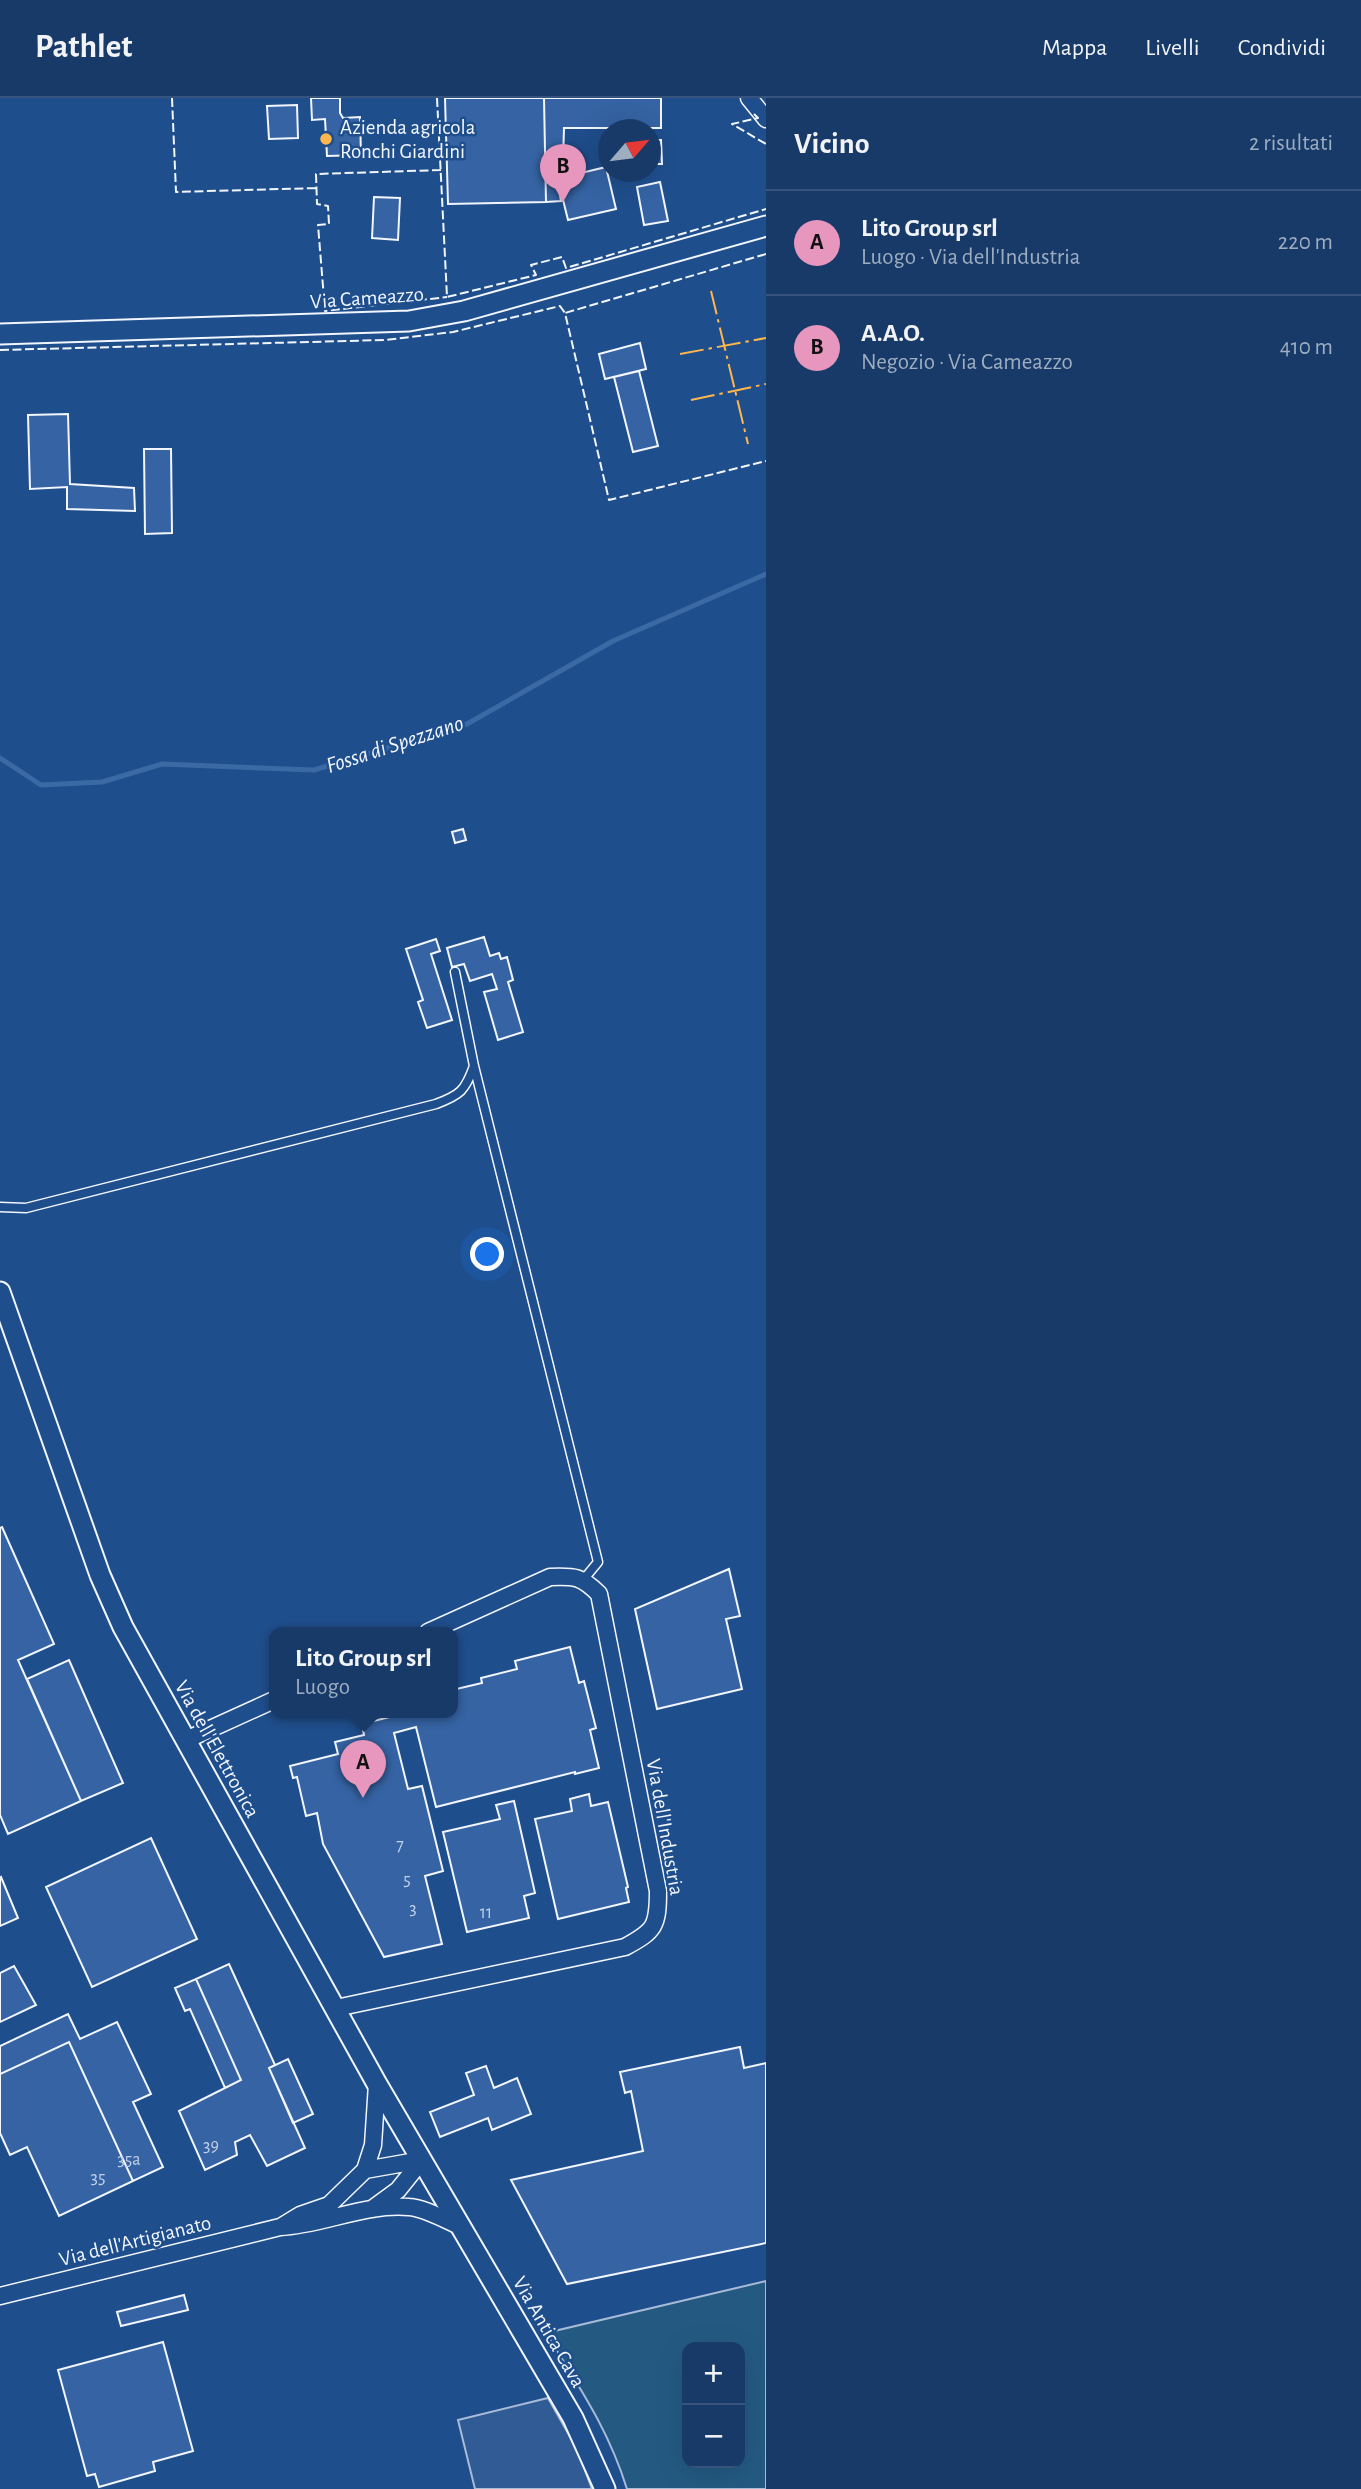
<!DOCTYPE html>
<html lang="it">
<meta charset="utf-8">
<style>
:root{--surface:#173a69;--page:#244571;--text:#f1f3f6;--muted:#9eadc0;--line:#36547d;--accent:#e797bd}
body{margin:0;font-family:"Alegreya Sans",sans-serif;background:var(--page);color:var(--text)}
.controls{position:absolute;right:21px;bottom:21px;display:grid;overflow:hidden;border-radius:14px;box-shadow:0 7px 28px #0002}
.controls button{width:63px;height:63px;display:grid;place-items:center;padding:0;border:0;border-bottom:2px solid var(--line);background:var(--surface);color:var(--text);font:35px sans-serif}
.compass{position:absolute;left:598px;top:21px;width:63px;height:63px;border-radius:50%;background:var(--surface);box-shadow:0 7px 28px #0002;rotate:62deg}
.you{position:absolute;left:488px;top:1157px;width:24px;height:24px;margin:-18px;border:5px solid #fff;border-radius:50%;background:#1a73e8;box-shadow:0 0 0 10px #1a73e833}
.badge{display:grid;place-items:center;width:46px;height:46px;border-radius:50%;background:var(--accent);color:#111;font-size:23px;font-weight:700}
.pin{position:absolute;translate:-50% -58px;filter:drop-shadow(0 2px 4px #0008)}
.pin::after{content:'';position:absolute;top:37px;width:24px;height:21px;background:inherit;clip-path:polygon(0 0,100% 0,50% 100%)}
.popup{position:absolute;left:269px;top:1529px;width:189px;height:91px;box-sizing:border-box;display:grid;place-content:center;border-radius:14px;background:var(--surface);filter:drop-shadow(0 2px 5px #0005);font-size:23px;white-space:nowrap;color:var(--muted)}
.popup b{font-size:26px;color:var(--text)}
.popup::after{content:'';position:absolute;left:50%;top:100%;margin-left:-14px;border:14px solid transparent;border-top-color:var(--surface)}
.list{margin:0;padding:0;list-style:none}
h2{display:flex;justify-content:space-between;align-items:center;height:91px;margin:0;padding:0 28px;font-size:30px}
h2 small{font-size:23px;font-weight:400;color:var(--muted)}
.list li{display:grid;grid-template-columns:46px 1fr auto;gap:21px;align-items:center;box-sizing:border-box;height:105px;padding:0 28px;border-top:2px solid var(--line)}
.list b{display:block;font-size:26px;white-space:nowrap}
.list p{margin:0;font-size:23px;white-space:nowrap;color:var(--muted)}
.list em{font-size:23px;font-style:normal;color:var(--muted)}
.map{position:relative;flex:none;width:766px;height:2391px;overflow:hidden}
header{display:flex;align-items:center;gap:42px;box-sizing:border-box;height:98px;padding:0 35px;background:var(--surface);border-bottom:2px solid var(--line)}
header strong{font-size:33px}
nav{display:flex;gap:38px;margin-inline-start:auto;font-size:24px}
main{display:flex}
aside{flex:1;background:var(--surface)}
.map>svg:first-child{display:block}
</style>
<header>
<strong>Pathlet</strong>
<nav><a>Mappa</a><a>Livelli</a><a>Condividi</a></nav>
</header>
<main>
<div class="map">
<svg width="766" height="2391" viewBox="0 0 766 2391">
<rect width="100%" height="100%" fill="#1f4e8c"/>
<path fill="#245a82" stroke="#a8bbd7" stroke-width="2" fill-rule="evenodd" d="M 766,2183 L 766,2391 L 627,2391 C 608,2330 579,2289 546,2235 ZM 687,2249 L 740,2249 L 740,2365 L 687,2365 Z"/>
<path fill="#305b95" stroke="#a8bbd7" stroke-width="2" d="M 548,2300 L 577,2351 L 592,2391 L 475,2391 L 458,2322 Z"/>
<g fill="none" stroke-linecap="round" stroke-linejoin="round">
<path stroke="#3b69a3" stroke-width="5" d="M 0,660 L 41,687 L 102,684 L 162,666 L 314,672 L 467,626 L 613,543 L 766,476"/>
</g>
<path fill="#3563a3" stroke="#f2f6ff" stroke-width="2" d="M 311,0 L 340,0 L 340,15 L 343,20 L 360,19 L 361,57 L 327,58 L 325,21 L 312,22 Z
M 445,0 L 544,0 L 546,104 L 448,106 Z
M 544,0 L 661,0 L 661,30 L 564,30 L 563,63 L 554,65 L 561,103 L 546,104 Z
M 297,7 L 298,40 L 269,41 L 267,8 Z
M 650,42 L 661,42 L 662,66 L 650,66 Z
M 577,60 L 581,75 L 606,69 L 616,111 L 568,122 L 554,65 Z
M 660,84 L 668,123 L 644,127 L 637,89 Z
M 374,99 L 400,100 L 398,142 L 372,140 Z
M 640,245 L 646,271 L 605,281 L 599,256 Z
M 639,273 L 658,348 L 633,354 L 614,279 Z
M 68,316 L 70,386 L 134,390 L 135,413 L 67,411 L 67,389 L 30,391 L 28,317 Z
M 144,351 L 171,351 L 172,435 L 145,436 Z
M 463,731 L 466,742 L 455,745 L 452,734 Z
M 484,839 L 490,858 L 499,855 L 501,861 L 507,859 L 513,882 L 508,884 L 523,934 L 498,942 L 484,894 L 497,891 L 492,876 L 470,883 L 464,866 L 452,869 L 447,850 Z
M 436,841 L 440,853 L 431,856 L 452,922 L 427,930 L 418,904 L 423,902 L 406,851 Z
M 2,1429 L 54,1546 L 18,1562 L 81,1703 L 8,1736 L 0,1717 L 0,1430 Z
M 729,1471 L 740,1518 L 726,1521 L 742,1591 L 657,1611 L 635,1511 Z
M 570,1549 L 579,1585 L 584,1583 L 596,1630 L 590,1632 L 599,1670 L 575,1676 L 575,1674 L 436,1709 L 416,1629 L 394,1635 L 408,1691 L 422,1688 L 443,1773 L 425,1778 L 442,1846 L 384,1859 L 323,1746 L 317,1715 L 306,1718 L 297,1679 L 293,1680 L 290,1668 L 338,1656 L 335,1644 L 364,1637 L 362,1626 L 409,1614 L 452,1614 L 452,1592 L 482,1585 L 481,1580 L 517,1571 L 515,1563 Z
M 69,1562 L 123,1685 L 81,1703 L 27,1581 Z
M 589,1696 L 591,1708 L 608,1704 L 628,1789 L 626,1790 L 629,1804 L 558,1821 L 535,1721 L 572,1713 L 570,1701 Z
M 514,1703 L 535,1795 L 524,1798 L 529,1820 L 467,1834 L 443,1734 L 500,1721 L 496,1707 Z
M 151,1740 L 197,1841 L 92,1889 L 46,1789 Z
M 1,1779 L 18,1820 L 0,1828 L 0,1780 Z
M 229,1866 L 275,1967 L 269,1970 L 305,2050 L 267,2068 L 250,2037 L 235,2044 L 237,2057 L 205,2072 L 179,2013 L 241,1982 L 196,1881 Z
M 14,1868 L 36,1907 L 0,1924 L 0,1875 Z
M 196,1881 L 241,1982 L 225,1990 L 190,1911 L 185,1913 L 175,1890 Z
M 68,1916 L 80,1941 L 117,1924 L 151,1996 L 133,2004 L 163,2069 L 133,2083 L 69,1944 L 0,1976 L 0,1948 Z
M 69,1944 L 133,2083 L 59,2118 L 27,2049 L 10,2057 L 0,2035 L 0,1976 Z
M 740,1949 L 744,1970 L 766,1965 L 766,2145 L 567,2186 L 511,2082 L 643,2053 L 631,1993 L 625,1995 L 620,1974 Z
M 288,1961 L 313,2016 L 293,2025 L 269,1970 Z
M 486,1968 L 494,1990 L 517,1980 L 531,2016 L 492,2032 L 488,2020 L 440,2039 L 430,2014 L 474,1997 L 466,1975 Z
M 184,2197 L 188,2212 L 121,2228 L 117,2214 Z
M 163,2244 L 193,2353 L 153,2364 L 155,2373 L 99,2389 L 95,2376 L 87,2378 L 58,2272 Z"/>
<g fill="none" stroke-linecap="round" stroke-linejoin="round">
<defs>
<path id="service" d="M 455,874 L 474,968 L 598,1464 L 584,1481
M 0,1109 L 26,1110 L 436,1006 C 460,997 465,993 474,968"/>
<path id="minor" d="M 749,0 L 766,21
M 186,1642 L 274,1602
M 336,1910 L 625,1849 C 655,1833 658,1828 658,1793 L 599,1496 C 581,1478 575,1478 550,1479 L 428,1534
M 365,2072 L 422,2062
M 372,2111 L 398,2092 L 422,2062
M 282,2128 L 300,2117 L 329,2107 L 365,2072 L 373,2047 L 377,1986
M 0,2198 L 280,2129 C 323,2127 365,2105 409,2109 C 425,2110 445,2122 460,2128"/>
<path id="tertiary" d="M 0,236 L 409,223 L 464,213 L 766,128
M 0,1194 L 100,1477 L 123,1529 L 377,1986 L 573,2320 L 605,2391"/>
</defs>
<use href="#service" stroke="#f2f6ff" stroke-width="11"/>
<use href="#minor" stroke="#f2f6ff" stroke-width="19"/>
<use href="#tertiary" stroke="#f2f6ff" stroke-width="23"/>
<use href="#service" stroke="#1f4e8c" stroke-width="8"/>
<use href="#minor" stroke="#1f4e8c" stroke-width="16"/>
<use href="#tertiary" stroke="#1f4e8c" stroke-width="19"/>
<path stroke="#f2f6ff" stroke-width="2" stroke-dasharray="9 3.5" stroke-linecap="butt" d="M 172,0 L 176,94 L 317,90
M 437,0 L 447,199 L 536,177 L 531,167 L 562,159 L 566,170 L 766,111
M 754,16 L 758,20 L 732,26 L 766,46
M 441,72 L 316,76 L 317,106 L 328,108 L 329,126 L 318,127 L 325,213 L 447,199
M 766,156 L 565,215 L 609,402 L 766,363
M 0,252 L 385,242 L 453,234 L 560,208 L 565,215"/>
<path stroke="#ffb74d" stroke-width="2" stroke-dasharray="24 5 3.5 5" stroke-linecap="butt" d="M 711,193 L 748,346
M 680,256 L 766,240
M 691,302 L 766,286"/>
</g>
<circle fill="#ffb74d" stroke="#1f4e8c" stroke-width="2.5" cx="326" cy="41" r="7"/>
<g text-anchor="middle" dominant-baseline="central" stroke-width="5" stroke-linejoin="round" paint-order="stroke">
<g font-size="18" fill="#c3d1e8">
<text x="400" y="1748">7</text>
<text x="407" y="1782">5</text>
<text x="413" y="1811">3</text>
<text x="486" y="1815">11</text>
<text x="211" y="2048">39</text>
<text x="129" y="2062">35a</text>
<text x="98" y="2080">35</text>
</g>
<g font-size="21" fill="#f2f6ff" stroke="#1f4e8c" text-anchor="start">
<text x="340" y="29">Azienda agricola<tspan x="340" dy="24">Ronchi Giardini</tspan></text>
</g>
<g font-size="21" fill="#f2f6ff" stroke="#1f4e8c">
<text transform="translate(367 200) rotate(-4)">Via Cameazzo</text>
<text transform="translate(217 1651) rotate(61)">Via dell'Elettronica</text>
<text transform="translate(665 1729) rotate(80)">Via dell'Industria</text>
<text transform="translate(135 2143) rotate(-14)">Via dell'Artigianato</text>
<text transform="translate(549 2234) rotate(60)">Via Antica Cava</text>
</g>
<g font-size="23" font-style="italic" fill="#f2f6ff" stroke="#1f4e8c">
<text transform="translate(395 647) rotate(-18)">Fossa di Spezzano</text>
</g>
</g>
</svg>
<div class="controls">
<button>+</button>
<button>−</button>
</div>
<svg class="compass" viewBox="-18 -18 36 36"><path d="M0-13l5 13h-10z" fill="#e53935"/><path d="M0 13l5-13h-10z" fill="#9eadc0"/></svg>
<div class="you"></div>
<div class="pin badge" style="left:363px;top:1700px">A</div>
<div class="popup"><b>Lito Group srl</b>Luogo</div>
<div class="pin badge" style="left:563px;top:104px">B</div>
</div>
<aside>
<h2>Vicino<small>2 risultati</small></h2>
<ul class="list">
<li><span class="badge">A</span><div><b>Lito Group srl</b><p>Luogo · Via dell'Industria</p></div><em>220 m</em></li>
<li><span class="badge">B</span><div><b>A.A.O.</b><p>Negozio · Via Cameazzo</p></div><em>410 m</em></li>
</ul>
</aside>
</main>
